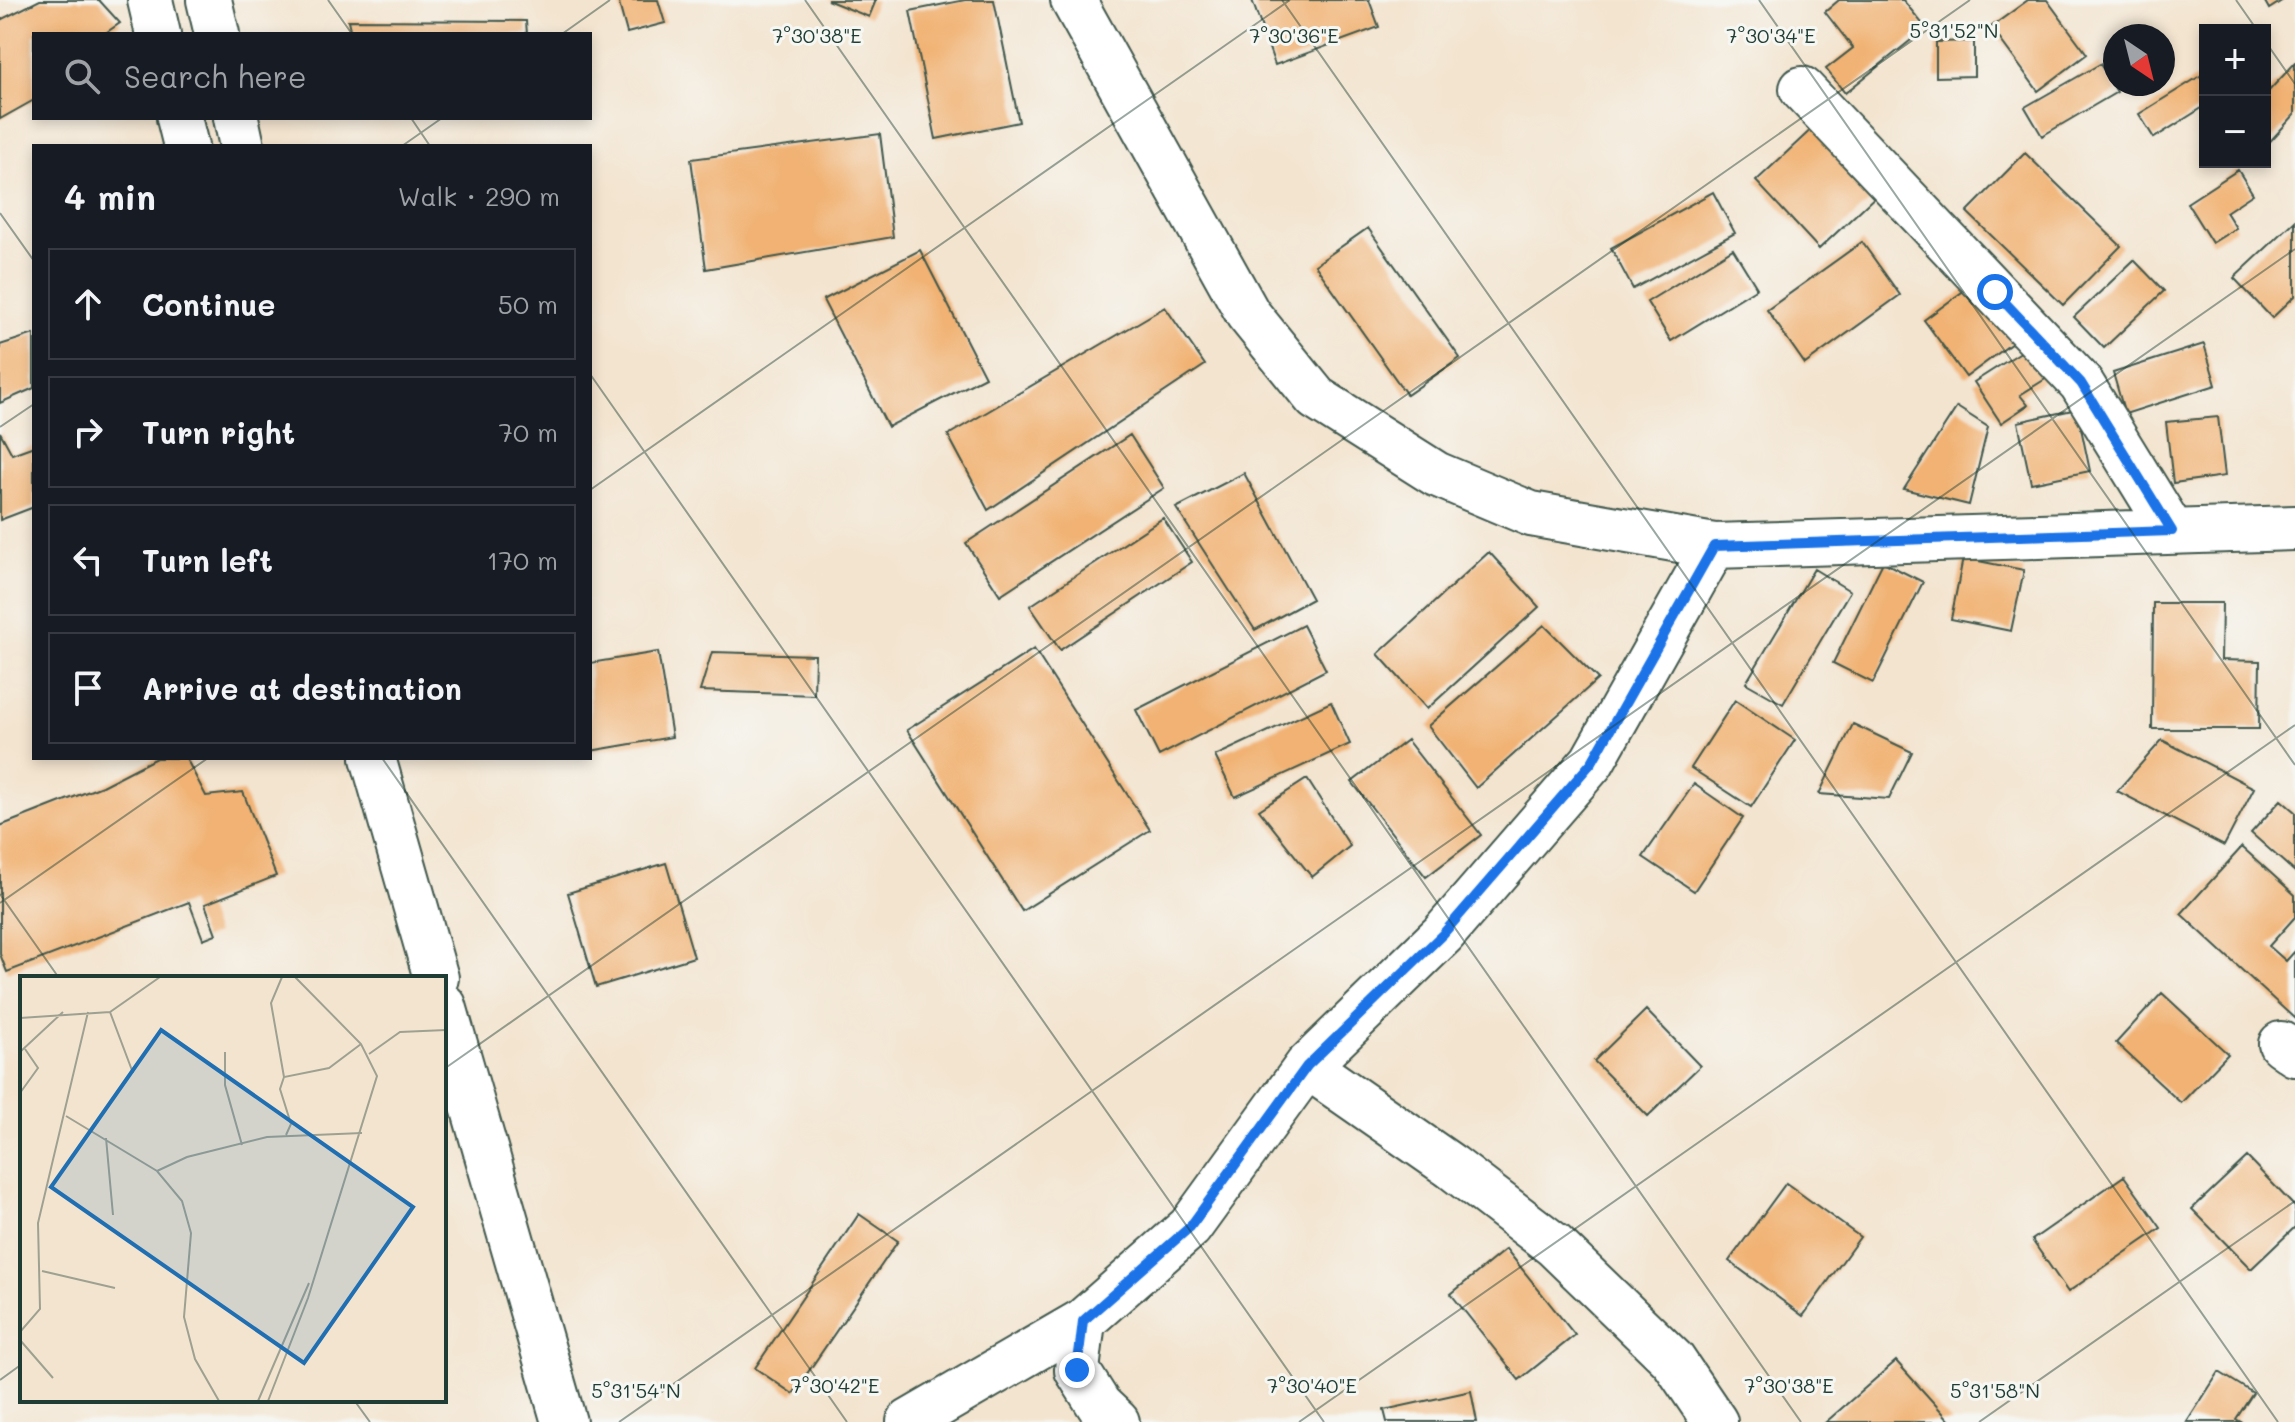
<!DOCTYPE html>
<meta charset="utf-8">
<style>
:root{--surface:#171b24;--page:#20242c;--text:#f1f3f6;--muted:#9ea1a6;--line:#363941}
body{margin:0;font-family:Mali,sans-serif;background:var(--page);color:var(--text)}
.controls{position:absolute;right:24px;top:24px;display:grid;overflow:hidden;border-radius:0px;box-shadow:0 4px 12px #0003}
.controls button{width:72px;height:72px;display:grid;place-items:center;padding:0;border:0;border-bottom:2px solid var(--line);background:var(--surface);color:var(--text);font:40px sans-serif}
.compass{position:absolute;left:2103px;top:24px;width:72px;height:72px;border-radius:50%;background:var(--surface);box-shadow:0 4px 12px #0003;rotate:145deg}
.stop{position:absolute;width:24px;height:24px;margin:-18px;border:6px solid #1a73e8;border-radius:50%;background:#fff}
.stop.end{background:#1a73e8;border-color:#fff;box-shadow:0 2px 8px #0008}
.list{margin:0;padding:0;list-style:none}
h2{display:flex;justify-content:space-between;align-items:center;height:104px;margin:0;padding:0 32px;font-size:34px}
h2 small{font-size:26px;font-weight:400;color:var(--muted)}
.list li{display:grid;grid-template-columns:52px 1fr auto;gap:24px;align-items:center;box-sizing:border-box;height:112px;margin:0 16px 16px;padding:0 16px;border:2px solid var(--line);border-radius:0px}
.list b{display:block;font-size:30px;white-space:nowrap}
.list em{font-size:26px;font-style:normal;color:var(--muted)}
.icon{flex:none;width:44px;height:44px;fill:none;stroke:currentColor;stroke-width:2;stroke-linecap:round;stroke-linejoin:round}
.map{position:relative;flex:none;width:2295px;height:1422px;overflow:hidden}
.search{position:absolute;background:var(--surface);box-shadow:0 4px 12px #0003;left:32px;top:32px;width:560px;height:88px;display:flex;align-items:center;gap:20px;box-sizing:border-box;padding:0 28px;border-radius:0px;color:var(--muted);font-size:30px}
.panel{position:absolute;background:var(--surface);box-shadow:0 4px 12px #0003;left:32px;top:144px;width:560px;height:616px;border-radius:0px}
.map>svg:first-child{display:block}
</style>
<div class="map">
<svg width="2295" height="1422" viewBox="0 0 2295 1422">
<rect width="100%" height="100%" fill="#f6f6f2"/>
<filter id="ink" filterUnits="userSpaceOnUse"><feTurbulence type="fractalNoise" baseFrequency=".0125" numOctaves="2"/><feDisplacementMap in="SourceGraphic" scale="16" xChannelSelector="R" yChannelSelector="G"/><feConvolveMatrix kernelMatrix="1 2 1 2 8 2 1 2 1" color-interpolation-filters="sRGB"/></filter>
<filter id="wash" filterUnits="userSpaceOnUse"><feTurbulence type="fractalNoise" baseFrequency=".006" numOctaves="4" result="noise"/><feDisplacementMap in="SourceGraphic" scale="32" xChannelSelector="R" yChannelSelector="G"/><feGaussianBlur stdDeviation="1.8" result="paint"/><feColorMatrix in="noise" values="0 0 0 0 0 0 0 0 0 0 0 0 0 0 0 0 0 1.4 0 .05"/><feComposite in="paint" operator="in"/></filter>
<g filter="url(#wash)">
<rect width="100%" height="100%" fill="#f3e4cf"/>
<g id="blocks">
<path fill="#f1b273" d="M 40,0 L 99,0 L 120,23 L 104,34 L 34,34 L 34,100 L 0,119 L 0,20 Z
M 618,0 L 658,0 L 665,23 L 627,33 Z
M 827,0 L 876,0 L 869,17 Z
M 965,0 L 994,0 L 1019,122 L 936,139 L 910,11 Z
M 1252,0 L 1369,0 L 1379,27 L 1275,65 Z
M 1839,0 L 1903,0 L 1926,28 L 1845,93 L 1826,69 L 1853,48 L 1825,12 Z
M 2028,0 L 2047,0 L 2087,54 L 2038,91 L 1991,27 Z
M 2264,0 L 2283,0 L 2269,9 Z
M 348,20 L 526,21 L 527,34 L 351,34 Z
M 1974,41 L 1974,76 L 1936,77 L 1936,42 Z
M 2295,63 L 2295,114 L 2265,147 L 2265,95 Z
M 2100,64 L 2117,92 L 2042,136 L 2025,107 Z
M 2205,73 L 2205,106 L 2154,138 L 2139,114 Z
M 1816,125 L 1879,193 L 1819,249 L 1756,181 Z
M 880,134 L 893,237 L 706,269 L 691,159 Z
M 2025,153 L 2121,246 L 2063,305 L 1967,212 Z
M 2238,170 L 2253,194 L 2226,212 L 2236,228 L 2212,243 L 2187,203 Z
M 1713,192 L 1735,233 L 1633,289 L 1611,248 Z
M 2295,221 L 2295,296 L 2272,318 L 2234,278 Z
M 1368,228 L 1460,358 L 1407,395 L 1315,265 Z
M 1862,242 L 1900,295 L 1805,364 L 1767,310 Z
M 1733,249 L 1757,288 L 1671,341 L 1647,302 Z
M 920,250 L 985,377 L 888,427 L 823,300 Z
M 2134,260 L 2164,291 L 2104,348 L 2074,317 Z
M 1969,287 L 2012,343 L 1966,377 L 1924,320 Z
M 1165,307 L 1205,365 L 988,510 L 948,435 Z
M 34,334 L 34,388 L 0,403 L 0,345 Z
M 2204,344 L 2216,385 L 2125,414 L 2113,373 Z
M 2027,348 L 2047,378 L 2020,395 L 2028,405 L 2001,423 L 1974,382 Z
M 1957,407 L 1988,427 L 1969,505 L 1904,489 Z
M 2077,409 L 2090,471 L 2031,483 L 2018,422 Z
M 2218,417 L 2225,476 L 2173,483 L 2166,422 Z
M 0,432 L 12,454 L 34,446 L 34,507 L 0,520 Z
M 1130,435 L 1164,488 L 1000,595 L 966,543 Z
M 1244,473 L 1312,599 L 1255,630 L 1176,508 Z
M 1163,518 L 1192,562 L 1060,650 L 1030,606 Z
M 1489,552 L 1539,607 L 1427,709 L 1378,654 Z
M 1963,558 L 2024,570 L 2011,631 L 1951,619 Z
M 1883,562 L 1923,582 L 1873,683 L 1833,663 Z
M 1814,569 L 1850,591 L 1783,704 L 1746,683 Z
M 2153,603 L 2222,603 L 2221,660 L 2260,661 L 2259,729 L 2152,729 Z
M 1303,625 L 1326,670 L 1159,756 L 1136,710 Z
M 1544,625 L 1598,679 L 1476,788 L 1428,726 Z
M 1034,649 L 1150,830 L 1022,911 L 907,730 Z
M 658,652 L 672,737 L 590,751 L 590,663 Z
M 712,652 L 815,655 L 814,695 L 700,691 Z
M 1735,700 L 1795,740 L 1751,807 L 1691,768 Z
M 1331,702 L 1350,744 L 1235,797 L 1215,756 Z
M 1853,724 L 1912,752 L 1889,799 L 1819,794 Z
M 1407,740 L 1481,835 L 1426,877 L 1352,782 Z
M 2162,740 L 2254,788 L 2224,846 L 2117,791 Z
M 156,758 L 186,758 L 206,796 L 243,792 L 276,876 L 205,904 L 216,934 L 203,939 L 189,902 L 7,972 L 0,954 L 0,826 L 102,786 Z
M 1307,779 L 1350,846 L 1312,877 L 1259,810 Z
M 1694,784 L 1743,818 L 1694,891 L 1643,857 Z
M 2281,800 L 2295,812 L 2295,872 L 2251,833 Z
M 2242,847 L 2295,895 L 2295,917 L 2269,946 L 2286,961 L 2295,951 L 2295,1019 L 2181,914 Z
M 666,863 L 694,957 L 596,987 L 568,893 Z
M 2162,993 L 2228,1054 L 2181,1103 L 2116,1043 Z
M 1646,1010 L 1700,1066 L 1648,1116 L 1594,1061 Z
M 2247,1157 L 2295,1207 L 2295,1227 L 2251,1269 L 2192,1209 Z
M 2124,1176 L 2161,1228 L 2068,1292 L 2032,1240 Z
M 1786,1183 L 1860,1237 L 1803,1316 L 1729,1261 Z
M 859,1214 L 898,1241 L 793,1394 L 755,1368 Z
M 1506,1249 L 1575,1335 L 1519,1380 L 1451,1294 Z
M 1896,1361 L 1951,1422 L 1826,1422 Z
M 2219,1372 L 2253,1393 L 2236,1419 L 2241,1422 L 2187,1422 Z
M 1471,1391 L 1477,1422 L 1387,1422 L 1384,1410 Z"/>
</g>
</g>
<g filter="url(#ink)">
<use href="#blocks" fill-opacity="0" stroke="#3f564b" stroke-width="2"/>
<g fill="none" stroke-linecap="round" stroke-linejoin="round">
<defs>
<path id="minor" d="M 150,0 L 158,34
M 209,0 L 217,34
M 1073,0 L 1248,314 L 1316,398 L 1436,474 L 1531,514 L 1714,546 L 2295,528
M 1802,89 L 2081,383 L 2172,531
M 179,118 L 186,146
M 236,118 L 242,146
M 373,758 L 436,978
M 444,1006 L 564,1422
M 2281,1044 L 2295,1054
M 1307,1066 L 1452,1167 L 1554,1245 L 1673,1360 L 1715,1422
M 1083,1321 L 1077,1370 L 1099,1405 L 1117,1422
M 909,1422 L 1083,1321 L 1190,1227 L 1307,1066 L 1443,934 L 1592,762 L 1714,546"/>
</defs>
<use href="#minor" stroke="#3f564b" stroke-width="48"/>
<use href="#minor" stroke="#fff" stroke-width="44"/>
</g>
</g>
<g fill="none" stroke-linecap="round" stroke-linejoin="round" filter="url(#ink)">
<path stroke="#1a73e8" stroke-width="10" d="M 1077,1370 L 1083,1321 L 1190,1227 L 1307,1066 L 1443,934 L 1592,762 L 1714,546 L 2172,531 L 2081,383 L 1995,292"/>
</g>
<path fill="none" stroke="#1f3d34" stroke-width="2" stroke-opacity="0.45" d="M 328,0 L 352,34M 805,0 L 1801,1422M 1282,0 L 2278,1422M 1759,0 L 2295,765M 2236,0 L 2257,30M 562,34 L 610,0M 2265,41 L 2295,84M 411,118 L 430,146M 402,146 L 442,118M 0,213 L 34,261M 590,374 L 1324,1422M 0,427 L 34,404M 590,490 L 1290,0M 382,758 L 847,1422M 0,894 L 59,978M 0,903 L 208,758M 444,1069 L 1970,0M 0,1380 L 22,1364M 354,1400 L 370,1422M 619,1422 L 2295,249M 1299,1422 L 2295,725M 1979,1422 L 2295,1201"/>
<g transform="translate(20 976)">
<rect width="426" height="426" fill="#f3e4cf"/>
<path fill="none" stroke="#9ea191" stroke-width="2" d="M 262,1 L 251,27 L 264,101M 90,36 L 113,97M 0,42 L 90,36 L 140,1M 0,76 L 43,36M 205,76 L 205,109 L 222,169M 349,78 L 380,56 L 426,54M 0,117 L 18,92 L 5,73M 46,140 L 137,195 L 162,225 L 171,257 L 164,341 L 175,383 L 199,425M 266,159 L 271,148 L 260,113 L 264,101 L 309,92 L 341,68M 86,162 L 93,239M 137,195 L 167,181 L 247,161 L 342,157M 22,295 L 95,312M 0,356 L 20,333 L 18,247 L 68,36M 0,364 L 33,402M 238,425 L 289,307M 248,425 L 288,322 L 357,100 L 341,68 L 275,1"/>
<path fill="#1f6fb2" fill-opacity="0.15" stroke="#1f6fb2" stroke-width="4" d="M 141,54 L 393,231 L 284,387 L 31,211 Z"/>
<rect width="426" height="426" fill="none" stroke="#1f3d34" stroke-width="4"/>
</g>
<g font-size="20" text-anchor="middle" fill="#1f3d34" stroke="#f6f6f2" stroke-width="6" stroke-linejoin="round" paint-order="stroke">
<text x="1954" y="38">5°31'52"N</text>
<text x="817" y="43">7°30'38"E</text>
<text x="1294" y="43">7°30'36"E</text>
<text x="1771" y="43">7°30'34"E</text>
<text x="835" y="1393">7°30'42"E</text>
<text x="1312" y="1393">7°30'40"E</text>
<text x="1789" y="1393">7°30'38"E</text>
<text x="636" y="1398">5°31'54"N</text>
<text x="1995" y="1398">5°31'58"N</text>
</g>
</svg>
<div class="controls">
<button>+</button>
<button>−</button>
</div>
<svg class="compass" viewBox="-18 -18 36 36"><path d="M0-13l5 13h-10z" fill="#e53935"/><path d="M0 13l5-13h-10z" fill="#9ea1a6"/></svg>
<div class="stop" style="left:1995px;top:292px"></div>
<div class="stop end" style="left:1077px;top:1370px"></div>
<div class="search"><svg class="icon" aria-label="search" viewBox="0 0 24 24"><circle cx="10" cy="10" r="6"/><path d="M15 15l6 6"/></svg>Search here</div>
<section class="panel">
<h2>4 min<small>Walk · 290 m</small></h2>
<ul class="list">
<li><svg class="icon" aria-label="ahead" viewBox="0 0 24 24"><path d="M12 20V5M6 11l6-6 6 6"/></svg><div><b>Continue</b></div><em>50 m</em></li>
<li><svg class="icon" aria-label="right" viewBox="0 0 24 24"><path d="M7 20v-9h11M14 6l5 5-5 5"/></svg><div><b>Turn right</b></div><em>70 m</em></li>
<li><svg class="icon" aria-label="left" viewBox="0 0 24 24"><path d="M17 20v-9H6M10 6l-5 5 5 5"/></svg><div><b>Turn left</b></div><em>170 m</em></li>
<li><svg class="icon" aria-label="arrive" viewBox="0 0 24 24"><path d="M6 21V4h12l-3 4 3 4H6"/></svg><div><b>Arrive at destination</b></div></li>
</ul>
</section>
</div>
